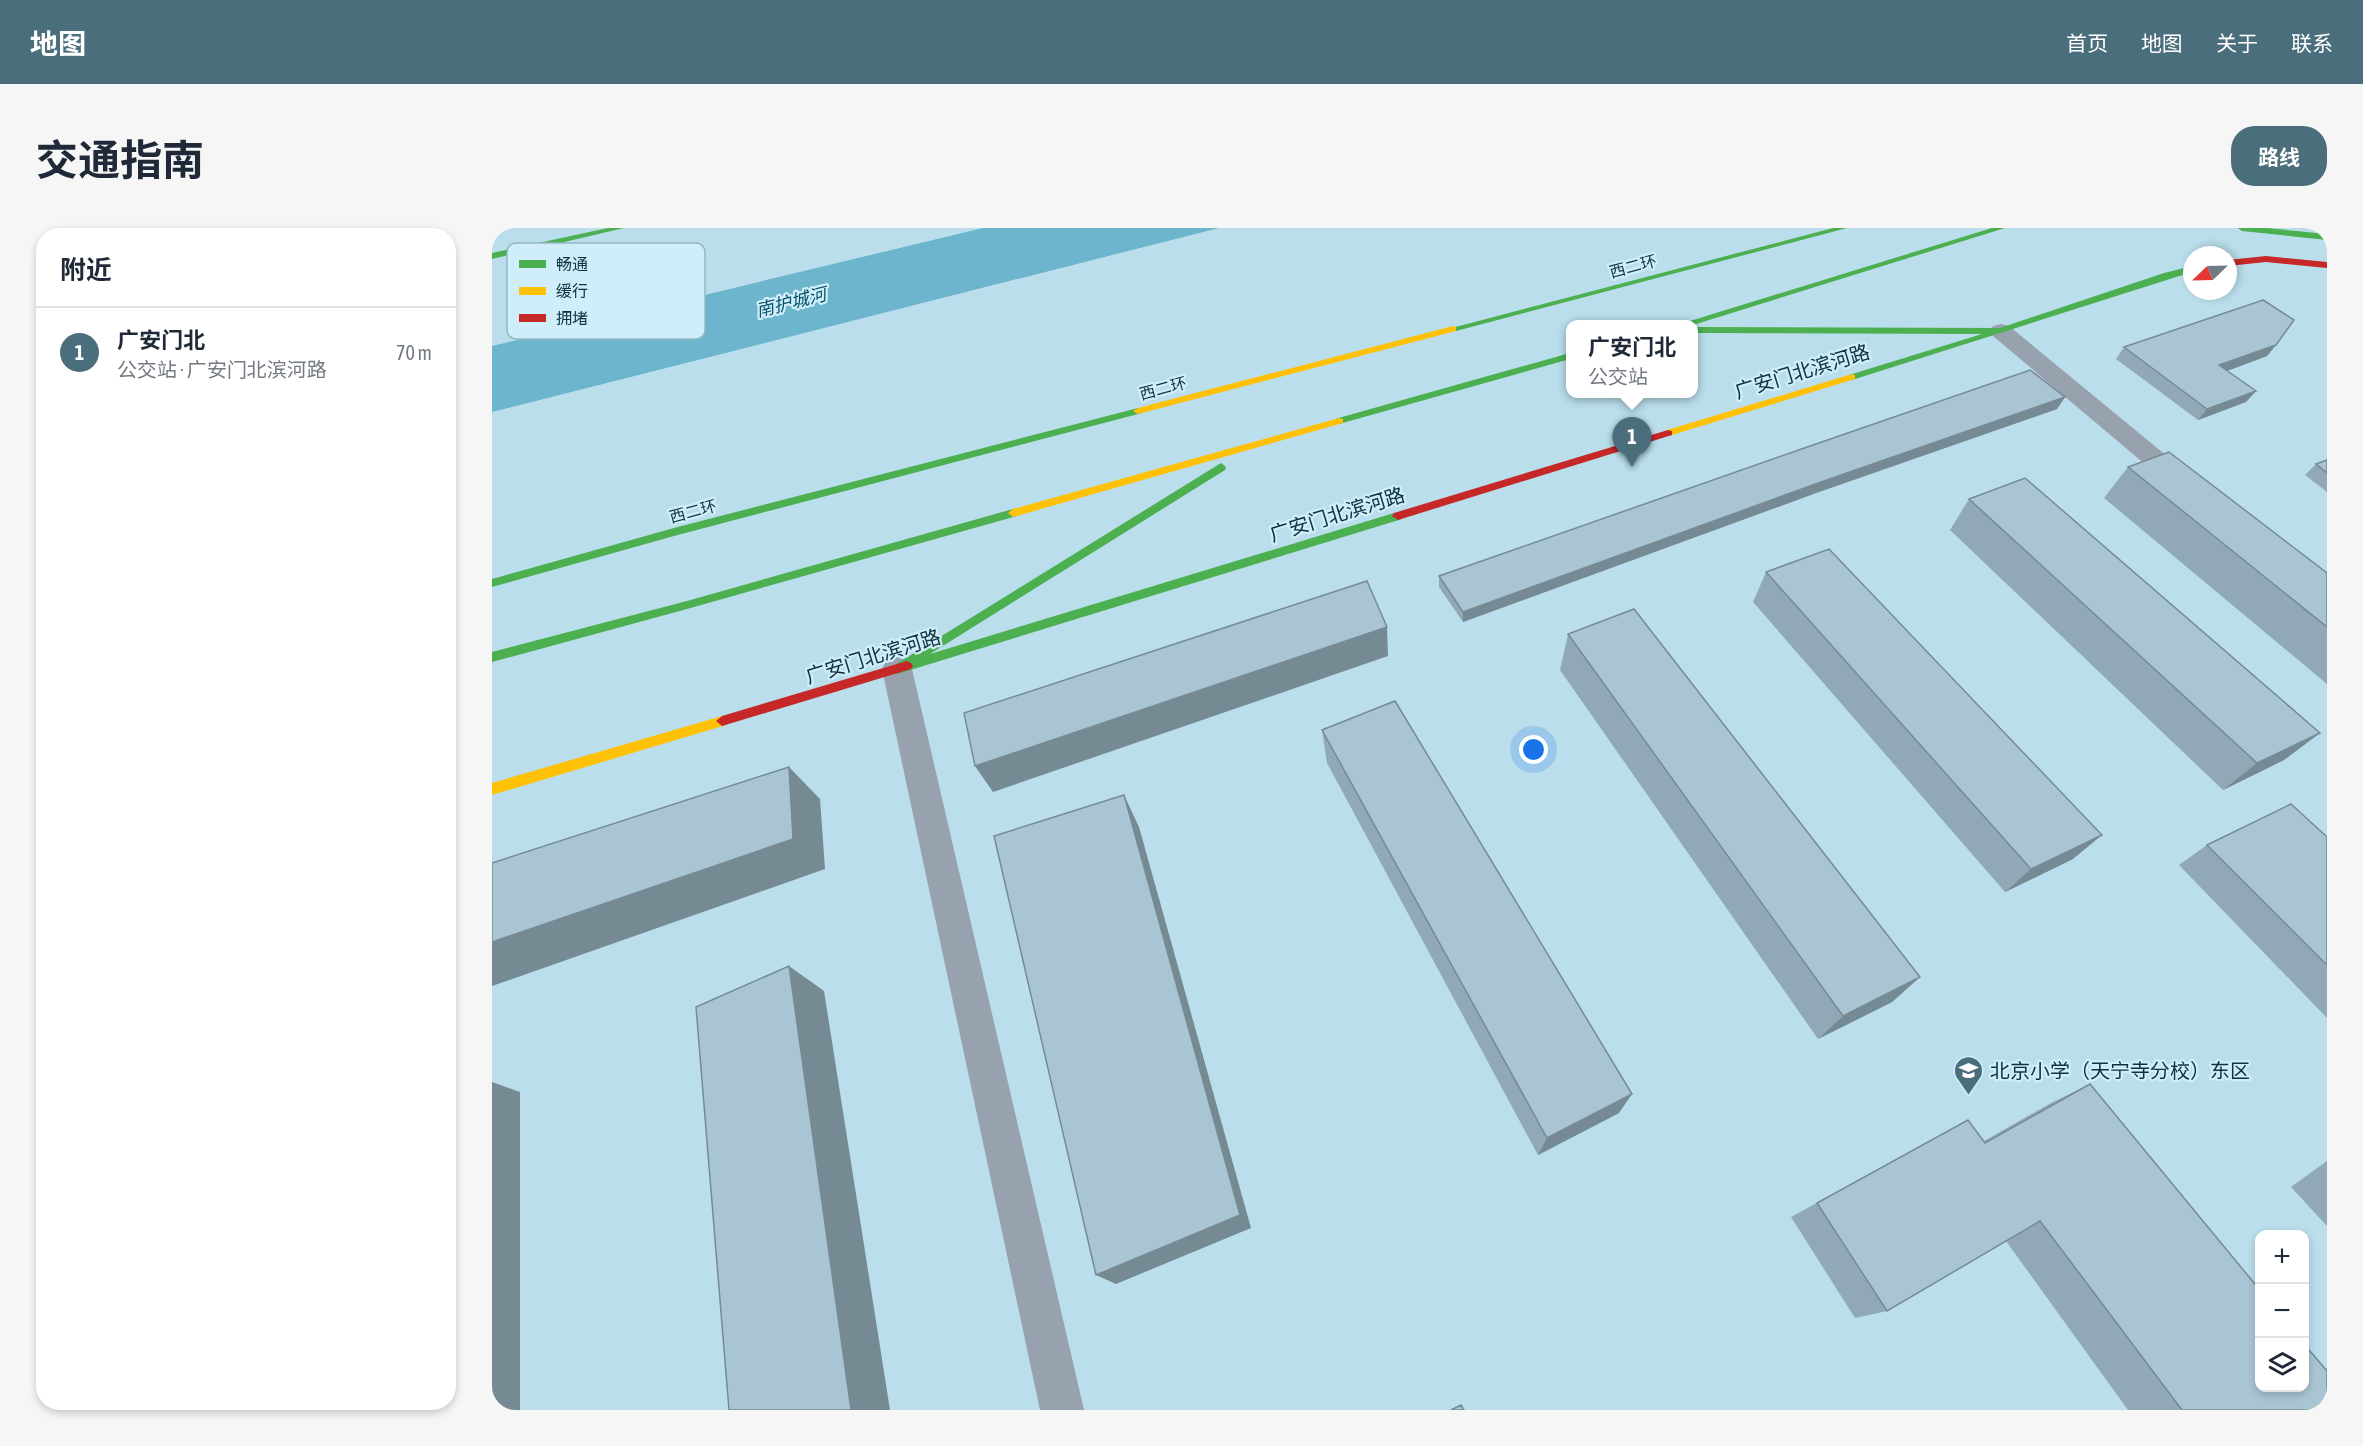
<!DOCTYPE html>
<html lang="zh">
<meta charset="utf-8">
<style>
:root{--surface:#fff;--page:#f6f6f7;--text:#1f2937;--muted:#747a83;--line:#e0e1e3;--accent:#4a6e7b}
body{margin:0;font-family:"Asap Condensed","Noto Sans SC",sans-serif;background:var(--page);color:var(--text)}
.controls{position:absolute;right:18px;bottom:18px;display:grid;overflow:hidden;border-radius:12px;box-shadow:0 3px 9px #0003}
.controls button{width:54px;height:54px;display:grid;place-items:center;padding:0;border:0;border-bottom:2px solid var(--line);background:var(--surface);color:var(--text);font:30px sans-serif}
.compass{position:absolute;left:1691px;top:18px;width:54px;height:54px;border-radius:50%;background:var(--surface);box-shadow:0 3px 9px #0003;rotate:247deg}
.you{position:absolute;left:1042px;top:522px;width:21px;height:21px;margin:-15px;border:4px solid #fff;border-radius:50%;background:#1a73e8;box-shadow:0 0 0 9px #1a73e833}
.badge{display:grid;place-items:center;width:39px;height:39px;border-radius:50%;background:var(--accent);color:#fff;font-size:20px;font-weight:700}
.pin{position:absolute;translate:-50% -50px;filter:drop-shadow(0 2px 3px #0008)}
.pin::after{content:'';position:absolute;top:32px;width:21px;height:18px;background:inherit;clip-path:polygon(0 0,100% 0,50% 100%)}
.popup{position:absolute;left:1074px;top:92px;width:132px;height:78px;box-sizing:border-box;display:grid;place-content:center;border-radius:12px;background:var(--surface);filter:drop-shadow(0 2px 4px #0005);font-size:20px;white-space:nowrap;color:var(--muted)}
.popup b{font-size:22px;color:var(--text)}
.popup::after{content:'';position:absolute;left:50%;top:100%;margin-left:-12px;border:12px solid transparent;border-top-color:var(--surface)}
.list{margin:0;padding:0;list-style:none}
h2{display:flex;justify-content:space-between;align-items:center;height:78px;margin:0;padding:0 24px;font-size:26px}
h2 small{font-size:20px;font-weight:400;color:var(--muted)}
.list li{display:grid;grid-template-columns:39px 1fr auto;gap:18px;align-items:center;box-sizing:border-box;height:90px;padding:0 24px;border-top:2px solid var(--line)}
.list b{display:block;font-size:22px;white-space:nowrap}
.list p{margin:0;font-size:20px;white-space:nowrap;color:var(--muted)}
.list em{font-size:20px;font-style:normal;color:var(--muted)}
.icon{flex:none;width:33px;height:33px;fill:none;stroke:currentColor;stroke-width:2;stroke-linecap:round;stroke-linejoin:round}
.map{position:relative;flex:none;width:1835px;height:1182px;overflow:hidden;border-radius:24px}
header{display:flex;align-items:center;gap:36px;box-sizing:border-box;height:84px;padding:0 30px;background:var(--accent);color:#fff}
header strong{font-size:28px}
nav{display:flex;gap:33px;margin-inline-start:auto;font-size:21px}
.intro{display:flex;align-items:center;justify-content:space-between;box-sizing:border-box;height:144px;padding:0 36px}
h1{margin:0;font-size:42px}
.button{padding:15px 27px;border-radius:24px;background:var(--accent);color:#fff;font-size:21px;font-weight:700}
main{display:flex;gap:36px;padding:0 36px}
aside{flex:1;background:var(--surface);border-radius:24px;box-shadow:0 3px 9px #0003}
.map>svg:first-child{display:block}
</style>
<header>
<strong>地图</strong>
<nav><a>首页</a><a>地图</a><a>关于</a><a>联系</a></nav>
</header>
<div class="intro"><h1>交通指南</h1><a class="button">路线</a></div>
<main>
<aside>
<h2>附近<small></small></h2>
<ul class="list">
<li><span class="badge">1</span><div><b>广安门北</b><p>公交站 · 广安门北滨河路</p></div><em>70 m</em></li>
</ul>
</aside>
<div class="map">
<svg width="1835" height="1182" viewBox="0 0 1835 1182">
<rect width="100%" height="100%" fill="#badeeb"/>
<path fill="#6cb5cd" d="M 491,0 L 727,0 L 0,184 L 0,118 Z"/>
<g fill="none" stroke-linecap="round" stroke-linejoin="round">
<path fill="#98a2ae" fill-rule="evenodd" d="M 1509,96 L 1517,98 L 1704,252 L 1708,258 L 1704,264 L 1695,267 L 1686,264 L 1501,108 L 1497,103 L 1501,98 Z
M 405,429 L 416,433 L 420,441 L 592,1182 L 548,1182 L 390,441 L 394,433 Z"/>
<path fill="#4caf50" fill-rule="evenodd" d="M 116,0 L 132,0 L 0,31 L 0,25 Z
M 1341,0 L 1355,0 L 964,103 L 956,101 Z
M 1500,0 L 1513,0 L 1201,97 L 1185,97 Z
M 1746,0 L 1775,0 L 1835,6 L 1835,12 L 1750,3 Z
M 1700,38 L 1700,44 L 1360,152 L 1357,151 L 1357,147 L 1490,106 L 1206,105 L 1202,102 L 1206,99 L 1508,100 L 1672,45 Z
M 1078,125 L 1078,131 L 847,196 L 842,193 L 843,191 Z
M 646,180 L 650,181 L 650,185 L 182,308 L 0,359 L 0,351 L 182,300 Z
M 729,235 L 734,239 L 733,242 L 438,426 L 902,285 L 910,285 L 912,288 L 910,291 L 415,443 L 405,446 L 401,444 L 399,441 L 401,438 Z
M 521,281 L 525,282 L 525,288 L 195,381 L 0,434 L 0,424 L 195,373 Z"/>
<path fill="#ffc107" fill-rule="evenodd" d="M 961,98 L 964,99 L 964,103 L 646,186 L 641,183 L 646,180 Z
M 1360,146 L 1363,147 L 1363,151 L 1180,207 L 1176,208 L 1171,205 L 1172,203 Z
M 847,190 L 851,191 L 851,195 L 521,289 L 516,285 L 521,281 Z
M 230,488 L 236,493 L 234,497 L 0,567 L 0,555 Z"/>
<path fill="#c62828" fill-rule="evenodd" d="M 1774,28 L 1835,34 L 1835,40 L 1774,34 L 1736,38 L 1736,32 Z
M 1176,202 L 1180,203 L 1180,207 L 906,292 L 900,288 L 902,285 Z
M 415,433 L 419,435 L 421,438 L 419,441 L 230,498 L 224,493 L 230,488 Z"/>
</g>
<path fill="#91a9b6" d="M 1784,117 L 1775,128 L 1735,143 L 1764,163 L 1754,174 L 1706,192 L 1624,131 L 1632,119 Z
M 1573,169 L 1565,181 L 1324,265 L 971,394 L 947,359 L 947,348 Z
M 1835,232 L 1835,264 L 1813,247 L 1824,236 Z
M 1636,239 L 1835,345 L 1835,456 L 1612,270 Z
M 1477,271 L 1828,505 L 1792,532 L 1731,562 L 1458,302 Z
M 1274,344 L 1581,631 L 1513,664 L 1261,374 Z
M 1076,406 L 1428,749 L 1400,774 L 1326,811 L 1068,442 Z
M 830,502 L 1127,885 L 1046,927 L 835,535 Z
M 1835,609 L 1835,790 L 1687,637 L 1715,617 Z
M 1598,856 L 1835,1182 L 1636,1182 L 1514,1013 L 1395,1083 L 1363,1090 L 1299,989 L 1476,892 L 1492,913 L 1557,876 Z
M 1835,933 L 1835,998 L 1799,959 Z"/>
<path fill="#768a94" d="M 1784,117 L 1775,128 L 1719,149 L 1727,137 Z
M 1764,163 L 1754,174 L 1706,192 L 1715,181 Z
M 1573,169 L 1565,181 L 1324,265 L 971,394 L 971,384 L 1329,254 Z
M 895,399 L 896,428 L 501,564 L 483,538 Z
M 1828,505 L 1792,532 L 1731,562 L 1765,535 Z
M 297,539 L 328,571 L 333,641 L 0,758 L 0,714 Z
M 632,567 L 647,599 L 759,1000 L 624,1056 L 604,1047 Z
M 1610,607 L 1581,631 L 1513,664 L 1539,641 Z
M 297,738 L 332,763 L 398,1182 L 359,1182 Z
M 1428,749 L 1400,774 L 1326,811 L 1351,788 Z
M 0,854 L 28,864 L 28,1182 L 0,1182 Z
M 1140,866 L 1127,885 L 1046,927 L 1055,910 Z"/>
<path fill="#a9c5d4" stroke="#768a94" stroke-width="1.5" d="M 1771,72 L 1802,92 L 1784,117 L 1727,137 L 1764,163 L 1715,181 L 1632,119 Z
M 1538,142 L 1573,169 L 1329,254 L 971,384 L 947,348 L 1321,217 Z
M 1677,224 L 1835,345 L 1835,399 L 1636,239 Z
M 1835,232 L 1835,245 L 1824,236 Z
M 1533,250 L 1828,505 L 1765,535 L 1477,271 Z
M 1337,321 L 1610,607 L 1539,641 L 1274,344 Z
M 875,353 L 895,399 L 483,538 L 472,485 Z
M 1142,381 L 1428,749 L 1351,788 L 1076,406 Z
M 903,473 L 1140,866 L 1055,910 L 830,502 Z
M 297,539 L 301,611 L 0,714 L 0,635 Z
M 632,567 L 748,987 L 604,1047 L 502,608 Z
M 1799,576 L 1835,609 L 1835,737 L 1715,617 Z
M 297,738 L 359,1182 L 237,1182 L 204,779 Z
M 1598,856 L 1767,1061 L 1767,1160 L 1812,1160 L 1812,1116 L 1835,1143 L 1835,1182 L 1690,1182 L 1548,993 L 1395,1083 L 1325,975 L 1476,892 L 1493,915 Z
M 969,1177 L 972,1182 L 959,1182 Z"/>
<defs>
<symbol id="school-pin" viewBox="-11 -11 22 30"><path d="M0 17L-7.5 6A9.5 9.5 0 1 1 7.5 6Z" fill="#4a6e7b" stroke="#cfeefa"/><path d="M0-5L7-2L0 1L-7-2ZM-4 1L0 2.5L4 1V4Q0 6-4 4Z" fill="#fff"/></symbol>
</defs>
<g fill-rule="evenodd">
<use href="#school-pin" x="1460" y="826" width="33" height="45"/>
</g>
<g text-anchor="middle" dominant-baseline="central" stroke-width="4.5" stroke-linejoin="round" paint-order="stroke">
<g font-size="16" fill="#0e323e" stroke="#cfeefa">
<text transform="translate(1141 38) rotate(-15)">西二环</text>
<text transform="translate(671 160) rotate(-15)">西二环</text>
<text transform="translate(201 283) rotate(-15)">西二环</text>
</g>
<g font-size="18" font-style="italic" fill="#035267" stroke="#cfeefa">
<text transform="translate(299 74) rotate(-14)">南护城河</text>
</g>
<g font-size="20" fill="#0e323e" stroke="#cfeefa">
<text transform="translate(1310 143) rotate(-17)">广安门北滨河路</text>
<text transform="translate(845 286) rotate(-17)">广安门北滨河路</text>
<text transform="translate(381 428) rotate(-17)">广安门北滨河路</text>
</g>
<g font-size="20" fill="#0e323e" stroke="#cfeefa" text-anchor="start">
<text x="1498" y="842">北京小学（天宁寺分校）东区</text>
</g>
</g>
<rect x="15" y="15" width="198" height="96" rx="9" fill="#cfeefa" stroke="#95b6c2" stroke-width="1.5"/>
<rect x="27" y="32" width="27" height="8" fill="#4caf50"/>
<rect x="27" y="59" width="27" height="8" fill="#ffc107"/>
<rect x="27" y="86" width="27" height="8" fill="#c62828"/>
<g font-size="16" fill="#0e323e">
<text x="64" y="42">畅通</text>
<text x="64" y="69">缓行</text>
<text x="64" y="96">拥堵</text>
</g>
</svg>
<div class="controls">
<button>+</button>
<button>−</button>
<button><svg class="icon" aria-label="layers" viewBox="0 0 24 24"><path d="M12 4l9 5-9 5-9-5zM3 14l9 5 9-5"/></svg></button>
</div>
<svg class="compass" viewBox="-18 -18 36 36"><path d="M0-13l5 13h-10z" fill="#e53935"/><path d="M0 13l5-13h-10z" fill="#747a83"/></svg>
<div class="you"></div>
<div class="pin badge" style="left:1140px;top:239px">1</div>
<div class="popup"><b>广安门北</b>公交站</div>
</div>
</main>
